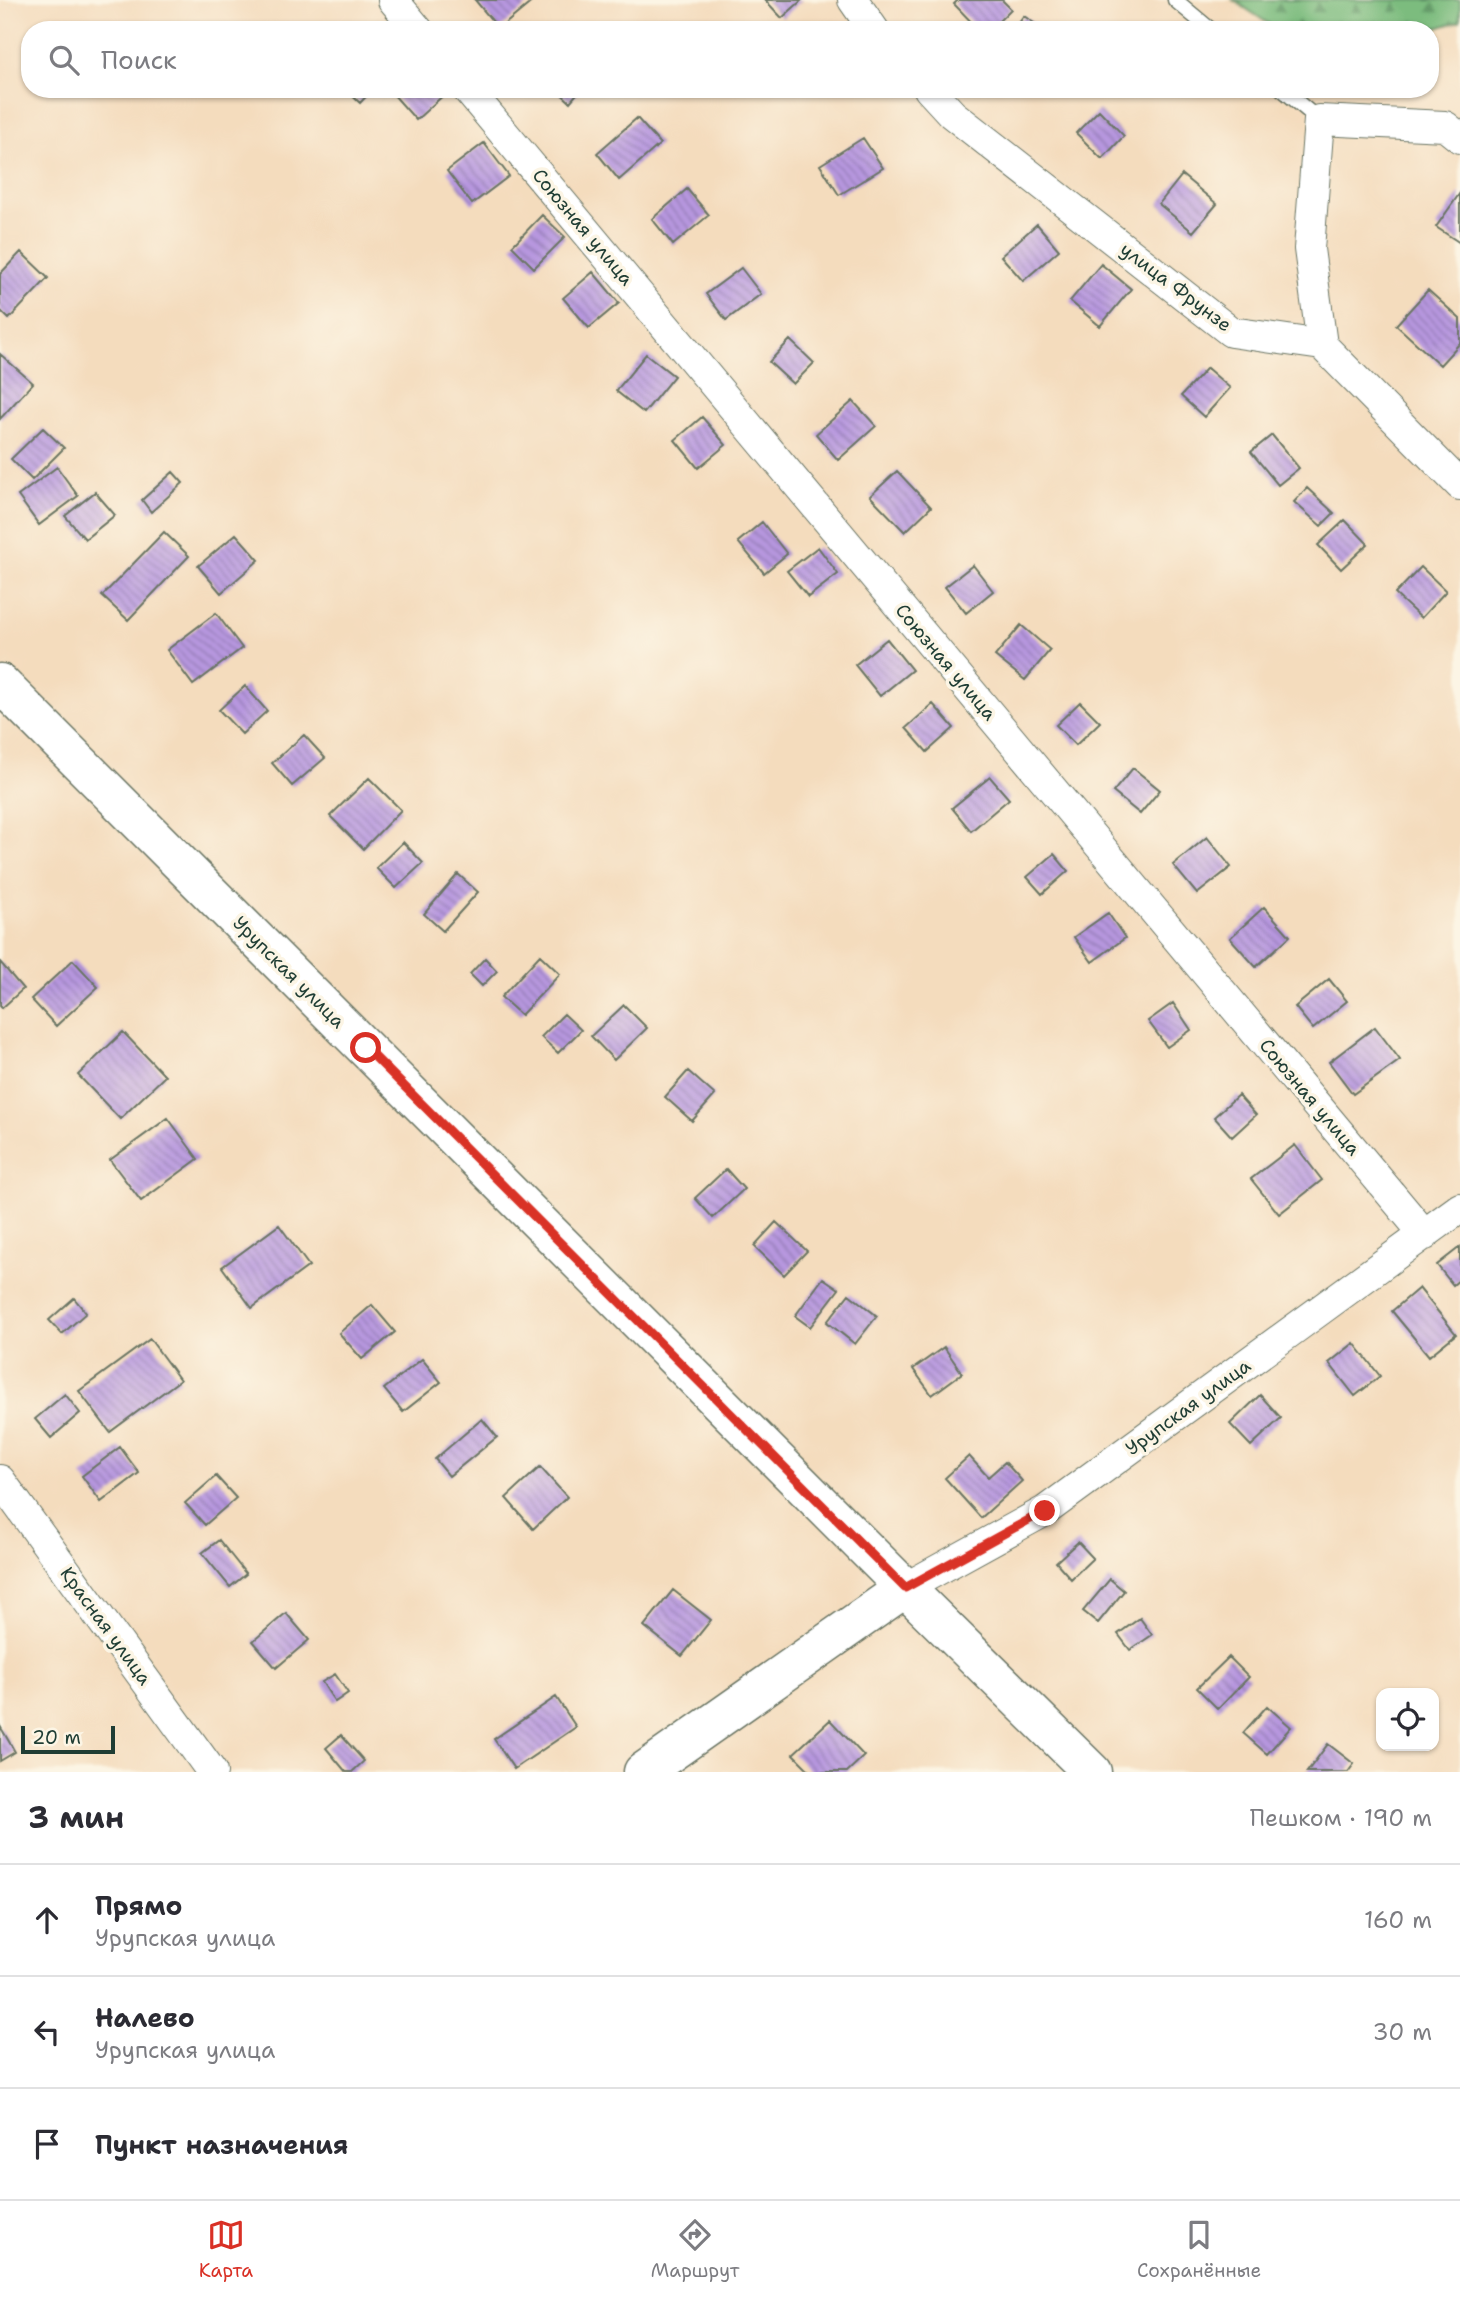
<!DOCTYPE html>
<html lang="ru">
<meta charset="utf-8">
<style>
:root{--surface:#fff;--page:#f7f7f7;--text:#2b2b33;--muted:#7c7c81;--line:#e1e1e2;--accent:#d93025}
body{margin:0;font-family:"Shantell Sans",sans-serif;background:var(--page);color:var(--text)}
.controls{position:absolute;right:21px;bottom:21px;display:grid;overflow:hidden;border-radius:14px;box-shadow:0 2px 5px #0004}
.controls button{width:63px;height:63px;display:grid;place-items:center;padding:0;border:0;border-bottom:2px solid var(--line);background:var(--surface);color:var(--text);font:35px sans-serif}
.scale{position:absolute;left:21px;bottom:18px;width:94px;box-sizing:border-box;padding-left:7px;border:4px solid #1f3d34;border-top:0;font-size:19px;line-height:24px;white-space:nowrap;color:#1f3d34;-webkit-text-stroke:5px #fcf5e5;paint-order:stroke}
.stop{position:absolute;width:21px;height:21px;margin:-16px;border:5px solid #d93025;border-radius:50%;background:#fff}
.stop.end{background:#d93025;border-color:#fff;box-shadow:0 2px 7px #0008}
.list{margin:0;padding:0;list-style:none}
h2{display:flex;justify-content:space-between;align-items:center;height:91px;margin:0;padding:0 28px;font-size:30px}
h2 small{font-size:23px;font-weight:400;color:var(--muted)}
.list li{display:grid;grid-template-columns:46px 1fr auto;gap:21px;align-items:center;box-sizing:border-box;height:112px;padding:0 28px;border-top:2px solid var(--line)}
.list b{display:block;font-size:26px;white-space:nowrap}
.list p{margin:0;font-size:23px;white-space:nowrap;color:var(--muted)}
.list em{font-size:23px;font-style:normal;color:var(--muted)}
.icon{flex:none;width:38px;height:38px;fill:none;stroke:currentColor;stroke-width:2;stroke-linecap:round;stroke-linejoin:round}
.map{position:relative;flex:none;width:1460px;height:1772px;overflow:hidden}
.search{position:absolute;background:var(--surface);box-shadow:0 2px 5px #0004;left:21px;right:21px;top:21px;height:77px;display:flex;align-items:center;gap:18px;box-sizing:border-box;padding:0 24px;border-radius:28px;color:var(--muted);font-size:26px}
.sheet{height:427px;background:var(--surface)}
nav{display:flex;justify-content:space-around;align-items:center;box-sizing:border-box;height:98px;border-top:2px solid var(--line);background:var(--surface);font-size:19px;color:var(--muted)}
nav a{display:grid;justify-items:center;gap:4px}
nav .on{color:var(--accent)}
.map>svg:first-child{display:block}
</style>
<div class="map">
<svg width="1460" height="1772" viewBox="0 0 1460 1772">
<defs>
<pattern id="forest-firs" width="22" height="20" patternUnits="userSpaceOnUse" patternTransform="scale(1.75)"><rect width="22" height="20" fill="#7bbc7e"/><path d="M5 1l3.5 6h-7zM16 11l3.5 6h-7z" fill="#649a68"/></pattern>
<pattern id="building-back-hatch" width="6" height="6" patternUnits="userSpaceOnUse" patternTransform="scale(1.75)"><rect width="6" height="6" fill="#b797df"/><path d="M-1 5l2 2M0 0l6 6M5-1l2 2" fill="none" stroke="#947cb6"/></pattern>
</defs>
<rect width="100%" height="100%" fill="#fcf5e5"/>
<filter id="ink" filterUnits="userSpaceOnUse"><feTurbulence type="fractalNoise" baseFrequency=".0143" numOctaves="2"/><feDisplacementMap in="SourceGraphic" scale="14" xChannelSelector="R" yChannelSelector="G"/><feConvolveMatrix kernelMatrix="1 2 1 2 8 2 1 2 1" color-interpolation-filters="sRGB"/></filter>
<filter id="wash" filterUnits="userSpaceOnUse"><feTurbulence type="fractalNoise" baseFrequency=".00686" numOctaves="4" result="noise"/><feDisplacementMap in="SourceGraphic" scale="28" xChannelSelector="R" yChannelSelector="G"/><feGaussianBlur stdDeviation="1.57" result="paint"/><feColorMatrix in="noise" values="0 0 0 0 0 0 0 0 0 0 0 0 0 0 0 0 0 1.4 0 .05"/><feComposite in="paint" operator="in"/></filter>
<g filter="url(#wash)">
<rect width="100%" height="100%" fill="#f4dcbd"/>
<path fill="url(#forest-firs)" stroke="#4d7c59" stroke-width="2" d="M 1233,0 L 1460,0 L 1460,21 L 1430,30 L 1278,30 Z"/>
<g id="blocks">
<path fill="url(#building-back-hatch)" d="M 475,0 L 534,0 L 499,29 Z
M 765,0 L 802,0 L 782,18 Z
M 958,0 L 1002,0 L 1011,9 L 990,30 L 979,30 L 954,4 Z
M 1024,16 L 1044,30 L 1014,30 Z
M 345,89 L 373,89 L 360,103 Z
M 398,89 L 444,89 L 447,92 L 416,120 L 393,94 Z
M 556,89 L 581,89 L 570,102 Z
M 1099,110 L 1124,136 L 1102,159 L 1076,133 Z
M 637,118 L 660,144 L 619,180 L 597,153 Z
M 863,138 L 883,168 L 839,195 L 820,165 Z
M 484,143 L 509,176 L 472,204 L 447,171 Z
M 1182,175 L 1217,204 L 1193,232 L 1159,204 Z
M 687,189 L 709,215 L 673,245 L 652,219 Z
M 1460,193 L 1460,243 L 1436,227 Z
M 542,215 L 565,237 L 534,268 L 512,246 Z
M 1037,224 L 1059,250 L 1023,281 L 1001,256 Z
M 21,252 L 48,278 L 9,319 L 0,310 L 0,274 Z
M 1101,264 L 1131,289 L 1100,326 L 1070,301 Z
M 741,268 L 761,294 L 726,320 L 706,294 Z
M 593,272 L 619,303 L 589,328 L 563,298 Z
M 1428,290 L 1460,319 L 1460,343 L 1440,365 L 1396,325 Z
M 790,340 L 814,363 L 793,384 L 769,362 Z
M 0,354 L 33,383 L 0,419 Z
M 646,354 L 674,376 L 644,413 L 616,391 Z
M 1207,368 L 1230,388 L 1204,417 L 1181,396 Z
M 853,401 L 876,426 L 838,460 L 816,434 Z
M 702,417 L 726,445 L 698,468 L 675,440 Z
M 43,428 L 64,448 L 32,480 L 11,459 Z
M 1272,435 L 1299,468 L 1278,485 L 1251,452 Z
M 57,467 L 78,496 L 39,525 L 18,496 Z
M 897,471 L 931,507 L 905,532 L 870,496 Z
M 173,472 L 183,483 L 151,512 L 142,500 Z
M 1307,488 L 1334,513 L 1321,526 L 1294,502 Z
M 95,492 L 115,515 L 85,539 L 65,516 Z
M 1345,520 L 1368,544 L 1341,569 L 1318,545 Z
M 762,522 L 787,554 L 764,573 L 738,542 Z
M 164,532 L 189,556 L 128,620 L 102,596 Z
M 236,534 L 259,560 L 221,593 L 198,566 Z
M 818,547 L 838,574 L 808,597 L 787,571 Z
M 973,565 L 993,591 L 966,613 L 945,587 Z
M 1421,567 L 1446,591 L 1421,618 L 1395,594 Z
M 216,613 L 242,648 L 193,685 L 167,650 Z
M 1021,625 L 1050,650 L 1025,680 L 995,656 Z
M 887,639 L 912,670 L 880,696 L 855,665 Z
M 245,686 L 267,711 L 242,734 L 219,710 Z
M 1080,702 L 1100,722 L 1076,745 L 1056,725 Z
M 933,704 L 954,728 L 927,752 L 906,728 Z
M 304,735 L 325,758 L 292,786 L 272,763 Z
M 1133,768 L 1160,790 L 1140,814 L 1113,792 Z
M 990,777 L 1009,799 L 971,831 L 952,808 Z
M 369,778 L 401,810 L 363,849 L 330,816 Z
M 1207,837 L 1231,867 L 1197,894 L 1173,865 Z
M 403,842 L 423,863 L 396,888 L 376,868 Z
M 1054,854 L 1068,871 L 1042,894 L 1027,877 Z
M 458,874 L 478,892 L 443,931 L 424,914 Z
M 1264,907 L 1290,936 L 1256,967 L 1230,938 Z
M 1108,913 L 1125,938 L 1092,962 L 1074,937 Z
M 540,955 L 560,974 L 521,1015 L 501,997 Z
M 485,958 L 497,971 L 482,986 L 470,974 Z
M 73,960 L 98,987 L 56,1026 L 31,999 Z
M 0,962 L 23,989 L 2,1008 L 0,1006 Z
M 1329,979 L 1347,1001 L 1313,1029 L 1295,1007 Z
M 1173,1003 L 1191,1030 L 1167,1047 L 1148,1021 Z
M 624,1005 L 647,1028 L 614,1060 L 591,1036 Z
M 564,1014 L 581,1030 L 558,1053 L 541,1037 Z
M 1375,1027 L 1400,1060 L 1353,1094 L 1329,1062 Z
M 123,1032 L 165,1076 L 120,1119 L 78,1075 Z
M 688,1071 L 715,1095 L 692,1121 L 665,1097 Z
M 1238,1095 L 1256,1115 L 1232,1137 L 1214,1117 Z
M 168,1118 L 198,1159 L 141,1201 L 110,1160 Z
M 1295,1145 L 1322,1180 L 1279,1214 L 1251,1179 Z
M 726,1169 L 744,1189 L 713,1218 L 695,1198 Z
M 776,1222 L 807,1251 L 784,1275 L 754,1246 Z
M 279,1225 L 309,1266 L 252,1308 L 222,1267 Z
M 1460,1247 L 1460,1279 L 1453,1285 L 1437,1265 Z
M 823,1278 L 839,1289 L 810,1327 L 795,1316 Z
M 1419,1288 L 1456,1334 L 1429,1356 L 1392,1311 Z
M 849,1294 L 877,1316 L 855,1344 L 827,1322 Z
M 74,1298 L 86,1313 L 62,1334 L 49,1320 Z
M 372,1305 L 395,1332 L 362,1359 L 339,1333 Z
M 150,1339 L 180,1380 L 110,1432 L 79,1391 Z
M 1354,1343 L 1380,1376 L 1355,1396 L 1329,1363 Z
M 944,1347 L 962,1373 L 932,1395 L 913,1369 Z
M 422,1359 L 441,1382 L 403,1412 L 384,1389 Z
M 65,1394 L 80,1413 L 51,1438 L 35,1419 Z
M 1260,1395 L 1281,1418 L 1251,1446 L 1230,1424 Z
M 482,1419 L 497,1437 L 449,1476 L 435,1459 Z
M 120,1447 L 139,1473 L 101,1502 L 82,1476 Z
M 969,1456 L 988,1477 L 1005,1462 L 1022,1481 L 981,1518 L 945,1478 Z
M 540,1467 L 567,1497 L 533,1529 L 506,1498 Z
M 216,1476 L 236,1498 L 205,1525 L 185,1503 Z
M 219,1540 L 246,1574 L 230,1587 L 202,1553 Z
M 1078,1542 L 1093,1558 L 1071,1579 L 1056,1562 Z
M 1110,1579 L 1124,1591 L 1098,1623 L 1083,1611 Z
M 673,1590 L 711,1620 L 682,1656 L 644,1626 Z
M 286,1613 L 309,1640 L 276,1668 L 253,1641 Z
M 1140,1618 L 1152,1635 L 1130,1650 L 1118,1634 Z
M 1229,1657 L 1249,1677 L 1218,1709 L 1197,1688 Z
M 335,1674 L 348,1693 L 335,1702 L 322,1682 Z
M 556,1697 L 576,1727 L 514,1769 L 494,1739 Z
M 1267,1706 L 1291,1727 L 1267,1754 L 1243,1733 Z
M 830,1720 L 864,1756 L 847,1772 L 811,1772 L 793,1754 Z
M 0,1726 L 15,1752 L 0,1761 Z
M 341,1735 L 364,1761 L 352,1772 L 346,1772 L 326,1748 Z
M 1328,1744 L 1354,1764 L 1348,1772 L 1307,1772 Z"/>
</g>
</g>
<g filter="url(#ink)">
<use href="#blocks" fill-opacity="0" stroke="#6a7564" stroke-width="2"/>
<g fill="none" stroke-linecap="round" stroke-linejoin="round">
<defs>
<path id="lane" d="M 1175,0 L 1211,30
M 1282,89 L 1319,120"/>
<path id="street" d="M 393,0 L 418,30
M 853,0 L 874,30
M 467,89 L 1425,1235
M 929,89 L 952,114 L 1231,332 L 1322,345 L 1460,485
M 1322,345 L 1309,249 L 1319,120 L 1445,126 L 1460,138
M 0,1480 L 212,1772
M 905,1588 L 1045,1511 L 1460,1208"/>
<path id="secondary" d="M 0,683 L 905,1588 L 1092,1772
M 643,1772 L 905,1588"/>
</defs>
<use href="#lane" stroke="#6a7564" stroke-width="17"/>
<use href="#street" stroke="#6a7564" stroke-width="32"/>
<use href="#secondary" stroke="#6a7564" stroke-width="41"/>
<use href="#lane" stroke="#fff" stroke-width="14"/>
<use href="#street" stroke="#fff" stroke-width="30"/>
<use href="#secondary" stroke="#fff" stroke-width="38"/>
</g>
</g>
<g fill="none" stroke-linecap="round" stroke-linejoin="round" filter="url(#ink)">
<path stroke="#d93025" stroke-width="9" d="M 366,1048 L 905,1588 L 1045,1511"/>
</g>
<g text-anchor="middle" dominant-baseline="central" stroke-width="7" stroke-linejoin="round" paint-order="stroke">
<g font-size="19" fill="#1f3d34" stroke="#fcf5e5">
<text transform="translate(583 227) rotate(50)">Союзная улица</text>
<text transform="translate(1176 287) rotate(37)">улица Фрунзе</text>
<text transform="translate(946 662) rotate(50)">Союзная улица</text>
<text transform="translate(289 972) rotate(45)">Урупская улица</text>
<text transform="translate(1310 1097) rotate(50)">Союзная улица</text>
<text transform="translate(1188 1407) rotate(-36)">Урупская улица</text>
<text transform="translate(106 1626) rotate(54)">Красная улица</text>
</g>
</g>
</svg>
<div class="controls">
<button><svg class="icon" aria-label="locate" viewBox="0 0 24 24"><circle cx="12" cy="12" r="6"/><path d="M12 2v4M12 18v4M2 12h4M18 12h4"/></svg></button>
</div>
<div class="scale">20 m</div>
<div class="stop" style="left:366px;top:1048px"></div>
<div class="stop end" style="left:1045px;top:1511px"></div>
<div class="search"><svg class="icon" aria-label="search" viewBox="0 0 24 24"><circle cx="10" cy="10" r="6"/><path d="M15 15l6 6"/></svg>Поиск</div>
</div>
<section class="sheet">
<h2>3 мин<small>Пешком · 190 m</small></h2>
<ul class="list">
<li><svg class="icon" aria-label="ahead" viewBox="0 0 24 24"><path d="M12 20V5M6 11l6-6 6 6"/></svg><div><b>Прямо</b><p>Урупская улица</p></div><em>160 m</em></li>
<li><svg class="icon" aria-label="left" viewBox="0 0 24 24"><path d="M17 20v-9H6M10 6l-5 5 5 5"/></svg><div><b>Налево</b><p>Урупская улица</p></div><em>30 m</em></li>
<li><svg class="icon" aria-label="arrive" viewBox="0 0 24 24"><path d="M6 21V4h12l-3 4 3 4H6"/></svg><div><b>Пункт назначения</b></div></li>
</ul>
</section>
<nav>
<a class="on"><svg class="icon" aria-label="map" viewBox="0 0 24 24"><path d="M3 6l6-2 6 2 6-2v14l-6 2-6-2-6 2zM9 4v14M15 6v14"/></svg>Карта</a>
<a><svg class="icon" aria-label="directions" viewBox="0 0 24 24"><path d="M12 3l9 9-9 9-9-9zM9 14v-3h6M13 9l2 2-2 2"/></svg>Маршрут</a>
<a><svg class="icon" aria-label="saved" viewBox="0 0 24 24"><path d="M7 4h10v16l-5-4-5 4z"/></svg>Сохранённые</a>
</nav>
